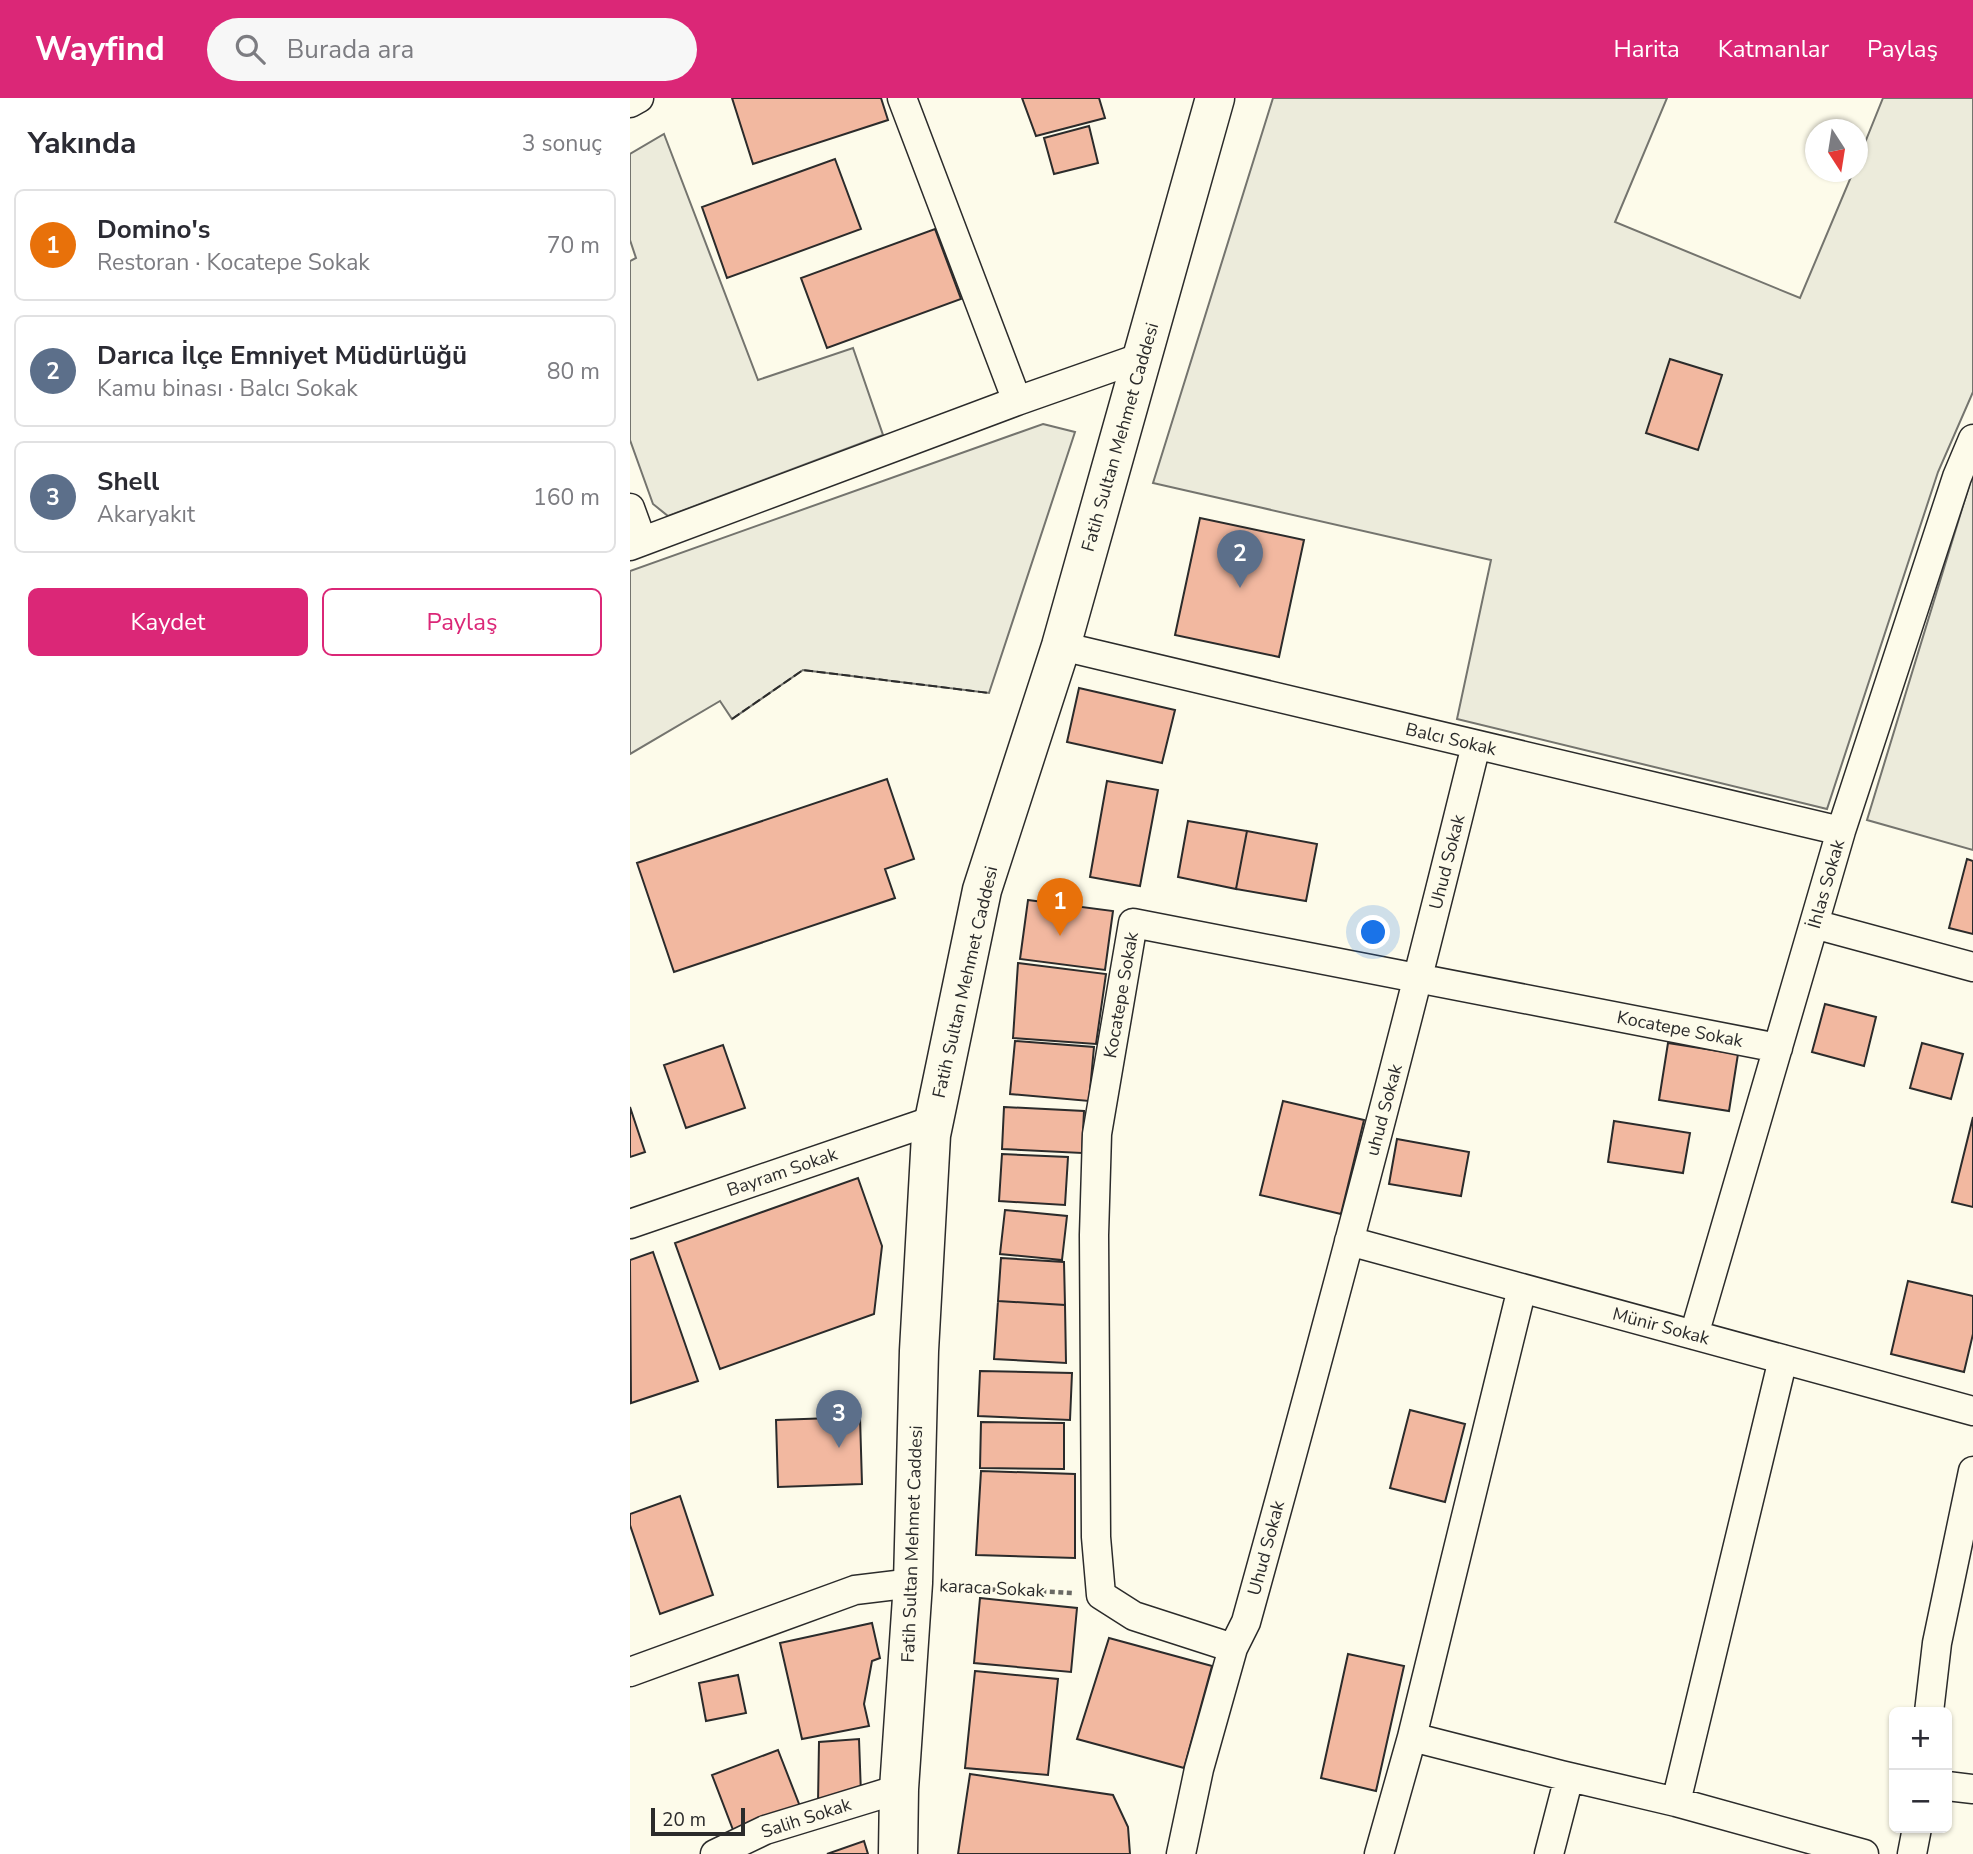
<!DOCTYPE html>
<html lang="tr">
<meta charset="utf-8">
<style>
:root{--surface:#fff;--page:#f7f7f7;--text:#2b2b33;--muted:#7c7c81;--line:#e1e1e2;--accent:#db2777}
body{margin:0;font-family:"Nunito Sans",sans-serif;background:var(--page);color:var(--text)}
.controls{position:absolute;right:21px;bottom:21px;display:grid;overflow:hidden;border-radius:10px;box-shadow:0 2px 5px #0004}
.controls button{width:63px;height:63px;display:grid;place-items:center;padding:0;border:0;border-bottom:2px solid var(--line);background:var(--surface);color:var(--text);font:35px sans-serif}
.compass{position:absolute;left:1175px;top:21px;width:63px;height:63px;border-radius:50%;background:var(--surface);box-shadow:0 2px 5px #0004;rotate:168deg}
.scale{position:absolute;left:21px;bottom:18px;width:94px;box-sizing:border-box;padding-left:7px;border:4px solid #2b2b2b;border-top:0;font-size:19px;line-height:24px;white-space:nowrap;color:#2b2b2b;-webkit-text-stroke:5px #fdfbea;paint-order:stroke}
.you{position:absolute;left:744px;top:835px;width:24px;height:24px;margin:-18px;border:5px solid #fff;border-radius:50%;background:#1a73e8;box-shadow:0 0 0 10px #1a73e833}
.badge{display:grid;place-items:center;width:46px;height:46px;border-radius:50%;background:var(--accent);color:#fff;font-size:23px;font-weight:700}
.pin{position:absolute;translate:-50% -58px;filter:drop-shadow(0 2px 4px #0008)}
.pin::after{content:'';position:absolute;top:37px;width:24px;height:21px;background:inherit;clip-path:polygon(0 0,100% 0,50% 100%)}
.list{margin:0;padding:0;list-style:none}
h2{display:flex;justify-content:space-between;align-items:center;height:91px;margin:0;padding:0 28px;font-size:30px}
h2 small{font-size:23px;font-weight:400;color:var(--muted)}
.list li{display:grid;grid-template-columns:46px 1fr auto;gap:21px;align-items:center;box-sizing:border-box;height:112px;margin:0 14px 14px;padding:0 14px;border:2px solid var(--line);border-radius:10px}
.list b{display:block;font-size:26px;white-space:nowrap}
.list p{margin:0;font-size:23px;white-space:nowrap;color:var(--muted)}
.list em{font-size:23px;font-style:normal;color:var(--muted)}
.actions{display:flex;gap:14px;padding:21px 28px}
.actions a{flex:1;padding:16px 0;border:2px solid var(--accent);border-radius:10px;text-align:center;font-size:24px;color:var(--accent)}
.actions .main{background:var(--accent);color:#fff}
.icon{flex:none;width:38px;height:38px;fill:none;stroke:currentColor;stroke-width:2;stroke-linecap:round;stroke-linejoin:round}
.map{position:relative;flex:none;width:1343px;height:1756px;overflow:hidden}
header{display:flex;align-items:center;gap:42px;box-sizing:border-box;height:98px;padding:0 35px;background:var(--accent);color:#fff}
header strong{font-size:33px}
nav{display:flex;gap:38px;margin-inline-start:auto;font-size:24px}
.search{width:490px;height:63px;background:var(--page);display:flex;align-items:center;gap:18px;box-sizing:border-box;padding:0 24px;border-radius:38px;color:var(--muted);font-size:26px}
main{display:flex}
aside{flex:1;background:var(--surface)}
.map>svg:first-child{display:block}
</style>
<header>
<strong>Wayfind</strong>
<div class="search"><svg class="icon" aria-label="search" viewBox="0 0 24 24"><circle cx="10" cy="10" r="6"/><path d="M15 15l6 6"/></svg>Burada ara</div>
<nav><a>Harita</a><a>Katmanlar</a><a>Paylaş</a></nav>
</header>
<main>
<aside>
<h2>Yakında<small>3 sonuç</small></h2>
<ul class="list">
<li><span class="badge" style="background:#e8710a">1</span><div><b>Domino's</b><p>Restoran · Kocatepe Sokak</p></div><em>70 m</em></li>
<li><span class="badge" style="background:#5c6f8a">2</span><div><b>Darıca İlçe Emniyet Müdürlüğü</b><p>Kamu binası · Balcı Sokak</p></div><em>80 m</em></li>
<li><span class="badge" style="background:#5c6f8a">3</span><div><b>Shell</b><p>Akaryakıt</p></div><em>160 m</em></li>
</ul>
<div class="actions"><a class="main">Kaydet</a><a>Paylaş</a></div>
</aside>
<div class="map">
<svg width="1343" height="1756" viewBox="0 0 1343 1756">
<rect width="100%" height="100%" fill="#fdfbea"/>
<path fill="#ecebdb" stroke="#74746e" stroke-width="2" d="M 643,0 L 1037,0 L 985,124 L 1170,200 L 1223,74 L 1227,74 L 1228,62 L 1253,0 L 1343,0 L 1343,294 L 1308,374 L 1197,711 L 827,621 L 861,462 L 523,385 Z
M 34,36 L 128,282 L 223,250 L 253,337 L 38,418 L 23,406 L 0,342 L 0,163 L 6,160 L 0,142 L 0,56 Z
M 413,326 L 445,334 L 359,595 L 173,572 L 102,621 L 90,603 L 0,656 L 0,473 Z
M 1343,375 L 1343,752 L 1237,722 Z"/>
<path fill="#f2b8a0" stroke="#2b2b2b" stroke-width="2" d="M 102,0 L 251,0 L 258,22 L 123,66 Z
M 392,0 L 469,0 L 475,20 L 406,38 Z
M 459,28 L 468,65 L 424,76 L 414,40 Z
M 205,61 L 231,131 L 97,180 L 72,109 Z
M 305,131 L 331,201 L 197,250 L 171,180 Z
M 1040,261 L 1092,277 L 1068,352 L 1016,335 Z
M 570,420 L 674,442 L 649,559 L 545,537 Z
M 449,590 L 545,612 L 532,665 L 437,644 Z
M 257,681 L 284,761 L 255,771 L 265,800 L 44,874 L 7,765 Z
M 477,683 L 528,692 L 510,788 L 460,779 Z
M 558,723 L 617,733 L 606,791 L 548,779 Z
M 617,733 L 687,746 L 676,803 L 606,791 Z
M 1337,761 L 1343,763 L 1343,836 L 1319,830 Z
M 398,802 L 483,813 L 475,872 L 390,861 Z
M 388,865 L 476,876 L 466,946 L 383,940 Z
M 1195,906 L 1246,919 L 1234,968 L 1182,954 Z
M 385,943 L 464,949 L 459,1003 L 380,996 Z
M 1038,945 L 1108,956 L 1099,1013 L 1029,1002 Z
M 1292,945 L 1333,956 L 1321,1001 L 1280,990 Z
M 93,947 L 115,1010 L 56,1030 L 34,967 Z
M 653,1003 L 734,1022 L 711,1116 L 630,1097 Z
M 0,1009 L 15,1054 L 0,1059 Z
M 374,1009 L 454,1013 L 452,1055 L 372,1051 Z
M 1343,1019 L 1343,1109 L 1322,1104 Z
M 984,1023 L 1060,1035 L 1053,1075 L 978,1064 Z
M 767,1041 L 839,1054 L 831,1098 L 759,1086 Z
M 372,1056 L 438,1059 L 435,1107 L 369,1103 Z
M 228,1080 L 252,1148 L 244,1216 L 90,1271 L 45,1145 Z
M 375,1112 L 437,1118 L 432,1162 L 370,1156 Z
M 23,1154 L 68,1283 L 1,1305 L 0,1162 Z
M 371,1160 L 434,1164 L 435,1207 L 368,1203 Z
M 1278,1183 L 1343,1198 L 1343,1236 L 1334,1274 L 1261,1256 Z
M 368,1203 L 435,1207 L 436,1265 L 364,1261 Z
M 350,1273 L 442,1275 L 440,1322 L 348,1318 Z
M 780,1312 L 835,1326 L 815,1404 L 760,1390 Z
M 230,1319 L 232,1386 L 148,1389 L 146,1322 Z
M 351,1324 L 434,1325 L 434,1371 L 350,1370 Z
M 351,1373 L 445,1376 L 445,1460 L 346,1457 Z
M 50,1398 L 83,1497 L 30,1516 L 0,1427 L 0,1416 Z
M 350,1500 L 447,1510 L 441,1574 L 344,1565 Z
M 242,1525 L 250,1560 L 242,1563 L 234,1606 L 239,1628 L 172,1641 L 150,1545 Z
M 479,1540 L 582,1568 L 554,1670 L 447,1641 Z
M 718,1556 L 774,1568 L 746,1693 L 691,1680 Z
M 345,1573 L 428,1581 L 418,1677 L 335,1670 Z
M 108,1577 L 116,1615 L 76,1623 L 69,1585 Z
M 229,1641 L 231,1696 L 188,1705 L 189,1644 Z
M 148,1652 L 171,1711 L 105,1737 L 82,1677 Z
M 340,1676 L 483,1697 L 498,1729 L 500,1756 L 328,1756 Z
M 234,1743 L 238,1756 L 197,1756 Z"/>
<g fill="none" stroke-linecap="round" stroke-linejoin="round">
<defs>
<path id="street" d="M 272,0 L 387,303 L 512,259
M 0,5 L 9,0
M 0,410 L 12,443
M 0,448 L 387,303
M 431,548 L 1211,733
M 1184,826 L 1343,869
M 0,1126 L 304,1022
M 719,1143 L 1343,1313
M 1064,1237 L 1211,733 L 1327,379 L 1343,341
M 603,1550 L 504,1518 L 471,1497 L 466,1439 L 465,1284 L 464,1137 L 467,1036 L 503,825 L 1148,950
M 0,1574 L 225,1492 L 283,1485
M 1299,1614 L 1307,1545 L 1343,1373
M 782,1639 L 931,1677 L 1046,1704 L 1234,1756
M 1317,1688 L 1343,1691
M 1046,1704 L 1153,1261
M 85,1756 L 135,1732 L 269,1691
M 551,1756 L 569,1671 L 603,1550 L 616,1524 C 697,1232 774,940 846,647
M 749,1756 L 782,1639 L 892,1190
M 919,1756 L 939,1679
M 1282,1756 L 1287,1730"/>
<path id="primary" d="M 268,1756 L 269,1691 L 283,1485 L 289,1253 L 301,1037 L 352,792 L 431,548 L 585,0"/>
</defs>
<use href="#street" stroke="#2b2b2b" stroke-width="31"/>
<use href="#primary" stroke="#2b2b2b" stroke-width="41"/>
<path stroke="#6a6964" stroke-width="4.5" stroke-dasharray="5 3.5" stroke-linecap="butt" d="M 318,1488 C 360,1493 401,1492 442,1495"/>
<use href="#street" stroke="#fdfbea" stroke-width="28"/>
<use href="#primary" stroke="#fdfbea" stroke-width="38"/>
<path stroke="#2b2b2b" stroke-width="2" stroke-dasharray="9 3.5" stroke-linecap="butt" d="M 102,621 L 173,572 L 359,595"/>
</g>
<g text-anchor="middle" dominant-baseline="central" stroke-width="5" stroke-linejoin="round" paint-order="stroke">
<g font-size="18" fill="#2b2b2b" stroke="#fdfbea">
<text transform="translate(490 339) rotate(-74)">Fatih Sultan Mehmet Caddesi</text>
<text transform="translate(821 641) rotate(13)">Balcı Sokak</text>
<text transform="translate(817 764) rotate(-76)">Uhud Sokak</text>
<text transform="translate(1196 786) rotate(-74)">İhlas Sokak</text>
<text transform="translate(335 884) rotate(-77)">Fatih Sultan Mehmet Caddesi</text>
<text transform="translate(491 897) rotate(-80)">Kocatepe Sokak</text>
<text transform="translate(1050 931) rotate(11)">Kocatepe Sokak</text>
<text transform="translate(754 1012) rotate(-75)">uhud Sokak</text>
<text transform="translate(152 1074) rotate(-19)">Bayram Sokak</text>
<text transform="translate(1031 1228) rotate(15)">Münir Sokak</text>
<text transform="translate(282 1446) rotate(-88)">Fatih Sultan Mehmet Caddesi</text>
<text transform="translate(636 1450) rotate(-75)">Uhud Sokak</text>
<text transform="translate(362 1490) rotate(3)">karaca Sokak</text>
<text transform="translate(176 1720) rotate(-18)">Salih Sokak</text>
</g>
</g>
</svg>
<div class="controls">
<button>+</button>
<button>−</button>
</div>
<svg class="compass" viewBox="-18 -18 36 36"><path d="M0-13l5 13h-10z" fill="#e53935"/><path d="M0 13l5-13h-10z" fill="#7c7c81"/></svg>
<div class="scale">20 m</div>
<div class="you"></div>
<div class="pin badge" style="left:430px;top:838px;background:#e8710a">1</div>
<div class="pin badge" style="left:610px;top:490px;background:#5c6f8a">2</div>
<div class="pin badge" style="left:209px;top:1350px;background:#5c6f8a">3</div>
</div>
</main>
